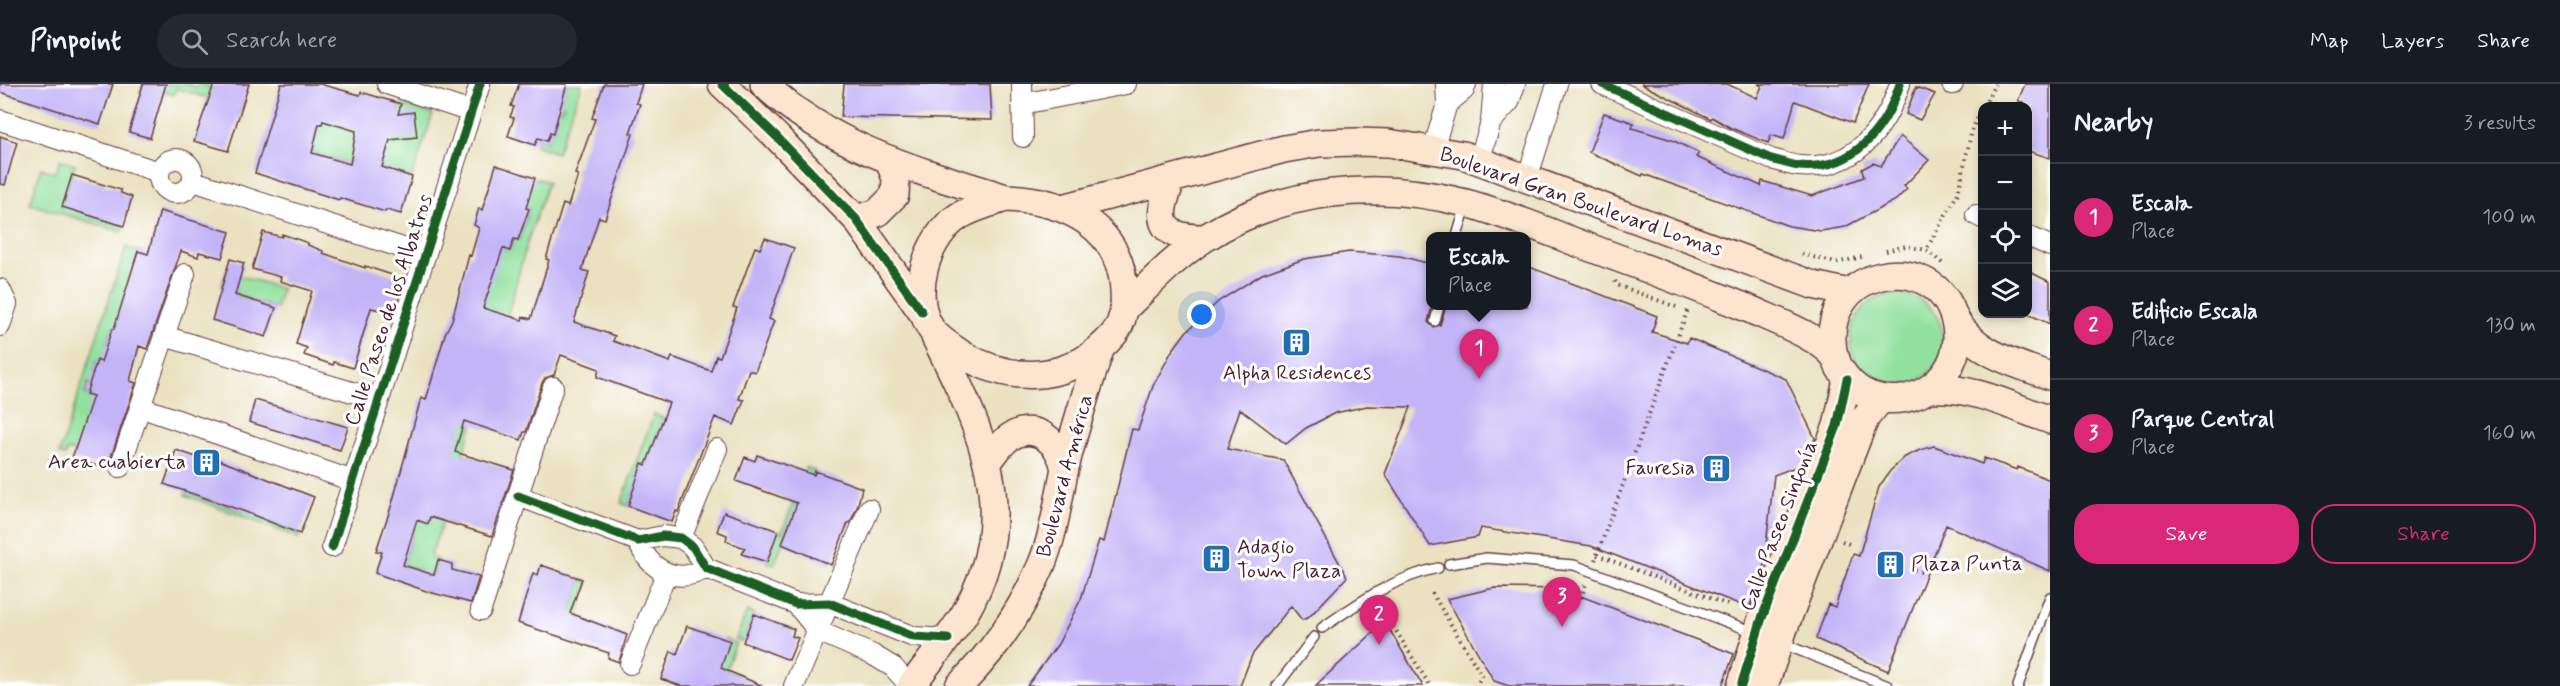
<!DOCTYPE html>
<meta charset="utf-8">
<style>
:root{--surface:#171b24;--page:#242831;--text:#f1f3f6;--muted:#9ea1a6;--line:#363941;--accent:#db2777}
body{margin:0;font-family:Mynerve,sans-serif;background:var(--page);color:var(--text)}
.controls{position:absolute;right:18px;top:18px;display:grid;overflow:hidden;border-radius:12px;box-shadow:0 3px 9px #0003}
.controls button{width:54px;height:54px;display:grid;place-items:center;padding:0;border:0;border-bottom:2px solid var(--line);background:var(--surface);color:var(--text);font:30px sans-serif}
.you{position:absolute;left:1202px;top:231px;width:21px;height:21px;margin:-15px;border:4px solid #fff;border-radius:50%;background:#1a73e8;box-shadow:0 0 0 9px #1a73e833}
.badge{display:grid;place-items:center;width:39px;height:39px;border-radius:50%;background:var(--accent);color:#fff;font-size:20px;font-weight:700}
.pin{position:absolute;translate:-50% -50px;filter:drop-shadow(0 2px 3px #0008)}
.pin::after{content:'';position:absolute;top:32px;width:21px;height:18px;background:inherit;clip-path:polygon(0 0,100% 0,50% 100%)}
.popup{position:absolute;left:1426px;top:148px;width:105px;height:78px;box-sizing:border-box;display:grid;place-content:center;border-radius:12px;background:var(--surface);filter:drop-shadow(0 2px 4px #0005);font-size:20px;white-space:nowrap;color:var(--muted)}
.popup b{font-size:22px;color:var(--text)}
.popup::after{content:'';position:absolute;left:50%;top:100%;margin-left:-12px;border:12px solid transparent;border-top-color:var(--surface)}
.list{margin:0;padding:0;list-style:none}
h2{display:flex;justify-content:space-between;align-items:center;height:78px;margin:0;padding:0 24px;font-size:26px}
h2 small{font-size:20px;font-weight:400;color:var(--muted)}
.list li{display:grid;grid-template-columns:39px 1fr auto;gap:18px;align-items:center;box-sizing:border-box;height:108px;padding:0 24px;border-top:2px solid var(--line)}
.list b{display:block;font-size:22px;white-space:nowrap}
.list p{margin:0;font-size:20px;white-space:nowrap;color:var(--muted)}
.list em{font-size:20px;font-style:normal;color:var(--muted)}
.actions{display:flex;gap:12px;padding:18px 24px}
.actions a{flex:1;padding:14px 0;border:2px solid var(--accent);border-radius:24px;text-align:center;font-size:21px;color:var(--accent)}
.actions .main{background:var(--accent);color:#fff}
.icon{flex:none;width:33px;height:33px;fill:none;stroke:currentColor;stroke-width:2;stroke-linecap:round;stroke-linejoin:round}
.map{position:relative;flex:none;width:2050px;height:602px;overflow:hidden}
header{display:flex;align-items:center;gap:36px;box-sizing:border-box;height:84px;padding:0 30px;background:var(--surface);border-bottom:2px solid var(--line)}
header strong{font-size:28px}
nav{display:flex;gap:33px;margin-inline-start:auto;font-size:21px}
.search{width:420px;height:54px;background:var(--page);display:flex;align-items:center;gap:15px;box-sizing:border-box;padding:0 21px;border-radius:33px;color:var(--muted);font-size:22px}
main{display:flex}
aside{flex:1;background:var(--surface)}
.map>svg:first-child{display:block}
</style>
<header>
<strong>Pinpoint</strong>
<div class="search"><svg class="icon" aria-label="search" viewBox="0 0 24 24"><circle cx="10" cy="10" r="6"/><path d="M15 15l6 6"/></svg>Search here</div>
<nav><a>Map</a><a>Layers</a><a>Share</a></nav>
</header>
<main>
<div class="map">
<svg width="2050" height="602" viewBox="0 0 2050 602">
<rect width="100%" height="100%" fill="#fff"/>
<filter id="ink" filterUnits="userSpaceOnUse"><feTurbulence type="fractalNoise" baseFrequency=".0167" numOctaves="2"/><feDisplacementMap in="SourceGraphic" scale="12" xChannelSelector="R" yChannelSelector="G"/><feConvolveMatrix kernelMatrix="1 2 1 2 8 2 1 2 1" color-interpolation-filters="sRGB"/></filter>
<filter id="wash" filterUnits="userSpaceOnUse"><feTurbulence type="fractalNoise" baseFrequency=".008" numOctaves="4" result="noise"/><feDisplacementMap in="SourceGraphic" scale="24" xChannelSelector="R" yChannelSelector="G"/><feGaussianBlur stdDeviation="1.35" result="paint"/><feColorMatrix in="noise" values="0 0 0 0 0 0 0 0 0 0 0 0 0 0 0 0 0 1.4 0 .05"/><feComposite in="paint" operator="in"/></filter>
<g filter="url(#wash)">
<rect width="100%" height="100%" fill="#eae1c0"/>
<path fill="#92e09e" stroke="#6e8064" stroke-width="1.5" d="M 143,0 L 185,0 L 197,3 L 198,0 L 202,0 L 244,16 L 239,32 L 205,25 L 208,14 L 176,4 L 174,11 L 160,6 L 157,15 L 140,9 Z
M 567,0 L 582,0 L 557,69 L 535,61 L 538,54 L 547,57 L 550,49 L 553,49 L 559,25 L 562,26 L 564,22 L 560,20 Z
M 401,20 L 433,30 L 412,93 L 351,75 L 350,80 L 312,68 L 314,38 L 322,40 L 324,33 L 390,56 Z
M 60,76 L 75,80 L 62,123 L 102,100 L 92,134 L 104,137 L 105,134 L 109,138 L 124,142 L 122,148 L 30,120 L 41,84 L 55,89 Z
M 535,94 L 548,98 L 527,159 L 502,252 L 463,370 L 477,375 L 454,441 L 443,437 L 430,473 L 438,476 L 429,508 L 414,501 L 419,486 L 403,481 L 417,436 L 428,439 L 436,414 L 480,223 L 501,163 L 510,166 L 514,155 L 519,156 L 529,125 L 521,122 Z
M 126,163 L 143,168 L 118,247 L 112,245 L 107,259 L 112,262 L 106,279 L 97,276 L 94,285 L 110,306 L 88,299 L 85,310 L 96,313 L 75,368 L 67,366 L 65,372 L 59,370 Z
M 226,187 L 282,205 L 276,224 L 235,211 L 236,206 L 222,201 Z
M1851 256a46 46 0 1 1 92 0a46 46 0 1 1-92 0Z
M 654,330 L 663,334 L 646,381 L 642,380 L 637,394 L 648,398 L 635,402 L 628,422 L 621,419 Z
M 806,383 L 815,387 L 811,399 L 797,420 L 774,481 L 767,478 L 773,461 L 775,446 L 782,448 L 793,419 L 789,416 L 800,386 L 805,388 Z
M 186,407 L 242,428 L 245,423 L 271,438 L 300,450 L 299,454 L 185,411 Z
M 582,495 L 588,498 L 578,531 L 583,534 L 578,548 L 582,550 L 579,560 L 562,554 Z
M 747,527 L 754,530 L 743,558 L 736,555 Z
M 725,555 L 736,559 L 726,586 L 736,590 L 732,602 L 712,583 Z"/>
<g id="blocks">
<path fill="#c3b4f7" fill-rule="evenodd" d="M 0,0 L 113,0 L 100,40 L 0,8 Z
M 143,0 L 166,0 L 150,54 L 129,48 Z
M 214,0 L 249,0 L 228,67 L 194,57 Z
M 281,0 L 320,0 L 360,11 L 361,8 L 401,20 L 398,30 L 414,28 L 417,53 L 390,56 L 382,83 L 412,93 L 401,130 L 387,126 L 385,128 L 340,114 L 339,116 L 255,89 ZM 323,37 L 356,47 L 350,80 L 312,69 L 319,40 L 322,40 Z
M 519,0 L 567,0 L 553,50 L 550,49 L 547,57 L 538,54 L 535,61 L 508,52 L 514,34 L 510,33 L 514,23 L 511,22 Z
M 604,0 L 642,0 L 636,19 L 640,20 L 630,49 L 633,50 L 605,135 L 599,133 L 582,186 L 589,188 L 574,238 L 615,252 L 613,257 L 670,278 L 672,273 L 711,287 L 716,272 L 720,273 L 737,224 L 733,223 L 755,163 L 760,165 L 765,154 L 794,164 L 769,235 L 774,237 L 755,288 L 749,286 L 739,315 L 744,316 L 734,341 L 715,333 L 678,428 L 676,427 L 672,438 L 628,422 L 642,379 L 646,381 L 669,319 L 597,293 L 599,285 L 561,271 L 554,291 L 545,294 L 542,299 L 526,348 L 524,348 L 521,356 L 464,337 L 455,368 L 514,386 L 492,452 L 430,433 L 428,440 L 417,436 L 403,481 L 434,491 L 438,476 L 452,480 L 452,486 L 479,493 L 471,519 L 429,508 L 375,489 L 382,468 L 376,467 L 392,420 L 421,314 L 426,316 L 445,250 L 452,236 L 469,171 L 471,172 L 479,144 L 474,141 L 479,124 L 482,126 L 496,81 L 535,94 L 526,124 L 529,125 L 518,156 L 514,155 L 510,167 L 503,164 L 483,224 L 522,236 L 523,233 L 531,235 L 549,176 L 546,175 L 563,120 L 568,122 L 578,91 L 575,90 L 595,35 L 592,34 Z
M 844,0 L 990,0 L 992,36 L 841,33 Z
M 1641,0 L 1727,0 L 1757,14 L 1762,2 L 1758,0 L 1869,0 L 1853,39 L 1795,17 L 1784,55 L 1771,51 L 1768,59 L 1731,44 L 1712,33 L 1711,35 Z
M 2025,0 L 2050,0 L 2050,74 L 2028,67 L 2028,22 L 2022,22 L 2023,18 L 2018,17 Z
M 1916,3 L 1935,10 L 1920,36 L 1906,30 Z
M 1604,29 L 1634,39 L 1632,44 L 1672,56 L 1699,69 L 1696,73 L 1761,102 L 1762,97 L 1812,112 L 1864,93 L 1862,85 L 1873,79 L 1881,82 L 1900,52 L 1929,76 L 1904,102 L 1907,105 L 1896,116 L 1845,143 L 1821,147 L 1789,142 L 1643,90 L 1642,92 L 1589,68 Z
M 0,52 L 17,58 L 5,101 L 0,100 Z
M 72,91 L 121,106 L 121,109 L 132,113 L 124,142 L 62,123 Z
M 160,127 L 230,148 L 222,174 L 199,168 L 198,173 L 181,167 L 147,265 L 139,262 L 130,297 L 136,299 L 107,385 L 72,374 L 93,312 L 86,310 L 97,276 L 101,278 L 112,245 L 114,245 L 138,167 L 148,170 Z
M 263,148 L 282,153 L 282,150 L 308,159 L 308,161 L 323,167 L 323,169 L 365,184 L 365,182 L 395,192 L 394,194 L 404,198 L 394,229 L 371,224 L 353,284 L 334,278 L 333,281 L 304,271 L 307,264 L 296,260 L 312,207 L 280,197 L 281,193 L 252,185 Z
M 1349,168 L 1400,172 L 1431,180 L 1432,222 L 1428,238 L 1433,243 L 1440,241 L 1446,222 L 1527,222 L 1527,182 L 1657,232 L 1652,248 L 1687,259 L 1689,254 L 1786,295 L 1815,354 L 1806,379 L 1774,391 L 1763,488 L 1749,524 L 1591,462 L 1481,444 L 1478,453 L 1430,462 L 1385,390 L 1411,323 L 1367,322 L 1335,329 L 1306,344 L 1286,360 L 1240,325 L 1227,365 L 1283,376 L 1347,493 L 1309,533 L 1302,536 L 1291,522 L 1252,571 L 1240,602 L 1027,602 L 1058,560 L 1081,515 L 1099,456 L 1104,458 L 1132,345 L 1138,346 L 1153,302 L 1172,267 L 1186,248 L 1219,217 L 1262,190 L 1304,175 Z
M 230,175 L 244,179 L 235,211 L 276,224 L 266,253 L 212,236 Z
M 2028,187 L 2050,198 L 2050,240 L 2028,230 Z
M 255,316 L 348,343 L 340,366 L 249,338 Z
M 1934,362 L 1982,380 L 1984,374 L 2017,386 L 2018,383 L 2050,396 L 2050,487 L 1946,441 L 1888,587 L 1816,555 L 1828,520 L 1835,523 L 1853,470 L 1859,472 L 1879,403 L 1890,387 L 1905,373 L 1920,366 Z
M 176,366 L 199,374 L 201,369 L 314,413 L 300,450 L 243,427 L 164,400 Z
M 757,371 L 814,391 L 815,387 L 862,404 L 858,421 L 850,439 L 848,439 L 831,481 L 782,460 L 797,419 L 736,397 L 745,373 L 755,377 Z
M 724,428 L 778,447 L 767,478 L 742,470 L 745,464 L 726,457 L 727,451 L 717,447 Z
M 541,481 L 582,495 L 570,529 L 627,551 L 619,578 L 608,574 L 609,569 L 518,539 L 533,489 L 538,491 Z
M 1494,504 L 1562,505 L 1734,570 L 1722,602 L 1509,602 L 1494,597 L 1447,515 Z
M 754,530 L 794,545 L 792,552 L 798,554 L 789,576 L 743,558 Z
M 1385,538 L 1423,602 L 1315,602 Z
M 687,542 L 730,557 L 721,584 L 763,602 L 681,602 L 661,595 L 671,567 L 677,570 Z"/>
</g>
</g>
<g filter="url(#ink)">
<use href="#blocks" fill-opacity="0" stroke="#623c41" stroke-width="1.5"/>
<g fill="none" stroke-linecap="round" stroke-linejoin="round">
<defs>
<path id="lane" d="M 1457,152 L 1466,122
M 1435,237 L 1439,222
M 1449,480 L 1487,474 L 1574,481 L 1754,548
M 1322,544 C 1358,519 1395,493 1438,484
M 1781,559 L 1888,602
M 1277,602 L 1314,553
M 2018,602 L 2050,513"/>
<path id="street" d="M 387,0 L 471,28
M 1022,0 L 1023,53
M 1602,0 L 1771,75 C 1780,77 1790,81 1799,82 C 1853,87 1885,46 1900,0
M 1952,0 L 1953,0
M 1022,20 L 1126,0
M 1447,20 L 1464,6 L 1466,0
M 0,36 L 159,88
M 1491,38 L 1509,18 L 1515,0
M 1433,65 L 1447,20 L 1446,0
M159 92a17 17 0 1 1 34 0a17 17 0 1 1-34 0Z
M 1479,77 L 1491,38 L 1494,0
M 1527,95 L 1557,0
M 193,97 L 425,171
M 1976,131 L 1982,134
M 2028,152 L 2050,162
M 0,205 L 7,220 L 0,242
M 164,252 L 379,316
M 140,323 L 353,397
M 120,383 L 185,190
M 518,412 L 638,457 L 663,452 L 681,454 L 693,463 L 706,484 L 796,520 L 829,519 L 914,553 L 948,555
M 681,454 L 717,365
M 638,457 C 649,486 677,502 706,484
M 332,463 L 480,0
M 796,520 L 818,547 L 873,571 L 893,583 L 910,602
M 481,526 L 553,303
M 630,580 L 666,490
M 794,602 L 869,425"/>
<path id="secondary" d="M 722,0 L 777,53 L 856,135 L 922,228
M 764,0 C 829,63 922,88 1006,114
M 1172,95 C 1156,134 1156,154 1204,154
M 1006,114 C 1064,116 1121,141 1124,207 C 1125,223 1124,237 1114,250 C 1073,298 1015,301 963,271 C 953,264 938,255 931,245 C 909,212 926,153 959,132 C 974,123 990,119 1006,114 Z
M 1063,124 L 1284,65 L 1319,59 L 1357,58 L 1388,59 L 1463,71 L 1813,201 L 1849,209
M 856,135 L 877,129 L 895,111 L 896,94 L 889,77
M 1125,224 C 1150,200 1175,173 1205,154 C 1283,104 1377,96 1466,119 C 1511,131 1555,151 1599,167 C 1649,185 1698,204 1747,224 C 1767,233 1788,241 1806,251 C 1815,256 1829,265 1835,273 C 1837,276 1837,280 1839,283 C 1846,295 1857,306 1869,311 C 1917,330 1968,287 1955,237 C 1936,160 1815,183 1834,272
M 1955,235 C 1976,270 2014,279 2050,292
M 1930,305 C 1972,302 2011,322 2050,336
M 988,378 C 995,369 1001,359 1010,353 C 1037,336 1060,360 1065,385
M 911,602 C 929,577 949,555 965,529 C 1023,428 981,346 935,253
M 959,602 C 994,567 1021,528 1041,482 C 1054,451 1058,417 1065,384 C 1075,344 1087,305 1100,266
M 1741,602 L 1762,534 L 1837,342 L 1847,295
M 1764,602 L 1784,544 L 1858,352 L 1866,333 L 1881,315"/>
</defs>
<use href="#lane" stroke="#623c41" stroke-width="12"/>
<use href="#street" stroke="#623c41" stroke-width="22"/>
<use href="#secondary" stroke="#623c41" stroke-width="30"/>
<path stroke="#623c41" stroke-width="4" stroke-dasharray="1.5 4.5" stroke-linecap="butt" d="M 1984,22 L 1995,0
M 1886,167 L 1906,162 L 1926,166
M 1802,170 L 1836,179 L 1862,173
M 1942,179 L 1926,166 L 1958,109 L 1972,46 L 1982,25
M 1615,197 L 1617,201 L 1679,224
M 1842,457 L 1851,461
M 1597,471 L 1731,522
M 1595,476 L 1688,225
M 1914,486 L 1924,489
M 1432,509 L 1482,592 L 1476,602
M 1581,514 L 1586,500
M 1387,532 L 1430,602"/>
<use href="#lane" stroke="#fff" stroke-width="9"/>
<use href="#street" stroke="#fff" stroke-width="20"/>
<use href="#secondary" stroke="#fbe5cf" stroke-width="27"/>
<defs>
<path id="cycleway" d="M 722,0 L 777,53 L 856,135 L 922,228
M 1602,0 L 1771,75 C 1780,77 1790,81 1799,82 C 1853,87 1885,46 1900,0
M 518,412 L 638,457 L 663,452 L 681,454 L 693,463 L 706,484 L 796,520 L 829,519 L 914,553 L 948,555
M 332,463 L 480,0
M 1741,602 L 1762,534 L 1837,342 L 1847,295"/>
</defs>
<use href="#cycleway" stroke="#fff" stroke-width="13"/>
<use href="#cycleway" stroke="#1b5e20" stroke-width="9"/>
</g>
</g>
<defs>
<symbol id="building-square" viewBox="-11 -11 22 22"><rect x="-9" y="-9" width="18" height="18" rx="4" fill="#1f6fb2" stroke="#fff"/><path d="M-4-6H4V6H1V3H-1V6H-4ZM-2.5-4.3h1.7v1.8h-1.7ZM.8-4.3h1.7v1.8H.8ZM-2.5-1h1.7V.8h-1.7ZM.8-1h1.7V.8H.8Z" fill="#fff"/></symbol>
</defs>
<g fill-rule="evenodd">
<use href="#building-square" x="1280" y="242" width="33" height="33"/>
<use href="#building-square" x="190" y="362" width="33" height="33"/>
<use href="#building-square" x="1700" y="368" width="33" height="33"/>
<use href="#building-square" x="1200" y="458" width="33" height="33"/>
<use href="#building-square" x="1874" y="464" width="33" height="33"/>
</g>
<g text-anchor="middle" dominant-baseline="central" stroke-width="6" stroke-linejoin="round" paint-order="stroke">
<g font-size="21" fill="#4a1f2b" stroke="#fff">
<text transform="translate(1581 118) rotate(19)">Boulevard Gran Boulevard Lomas</text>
<text transform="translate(389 226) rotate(-72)">Calle Paseo de los Albatros</text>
<text transform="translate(1065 392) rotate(-75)">Boulevard América</text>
<text transform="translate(1779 442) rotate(-69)">Calle Paseo Sinfonía</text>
</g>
<g font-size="21" fill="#4a1f2b" stroke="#fff" text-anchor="end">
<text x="1297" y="289" text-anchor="middle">Alpha Residences</text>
<text x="186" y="378">Area cuabierta</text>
<text x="1695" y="384">Fauresia</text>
<text x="1237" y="463" text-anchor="start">Adagio<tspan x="1237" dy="24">Town Plaza</tspan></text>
<text x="1911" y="480" text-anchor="start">Plaza Punta</text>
</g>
</g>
</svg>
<div class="controls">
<button>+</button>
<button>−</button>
<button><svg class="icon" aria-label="locate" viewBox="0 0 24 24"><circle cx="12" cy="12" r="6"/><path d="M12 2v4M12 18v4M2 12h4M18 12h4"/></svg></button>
<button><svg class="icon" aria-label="layers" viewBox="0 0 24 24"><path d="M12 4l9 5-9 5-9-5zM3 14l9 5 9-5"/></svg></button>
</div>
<div class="you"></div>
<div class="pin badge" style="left:1479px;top:295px">1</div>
<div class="popup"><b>Escala</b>Place</div>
<div class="pin badge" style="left:1379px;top:561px">2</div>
<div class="pin badge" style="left:1562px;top:543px">3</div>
</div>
<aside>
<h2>Nearby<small>3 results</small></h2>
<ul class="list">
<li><span class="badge">1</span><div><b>Escala</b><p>Place</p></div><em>100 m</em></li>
<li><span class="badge">2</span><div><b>Edificio Escala</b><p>Place</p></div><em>130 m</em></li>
<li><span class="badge">3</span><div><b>Parque Central</b><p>Place</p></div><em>160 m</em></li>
</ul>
<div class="actions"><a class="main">Save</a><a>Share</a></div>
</aside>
</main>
